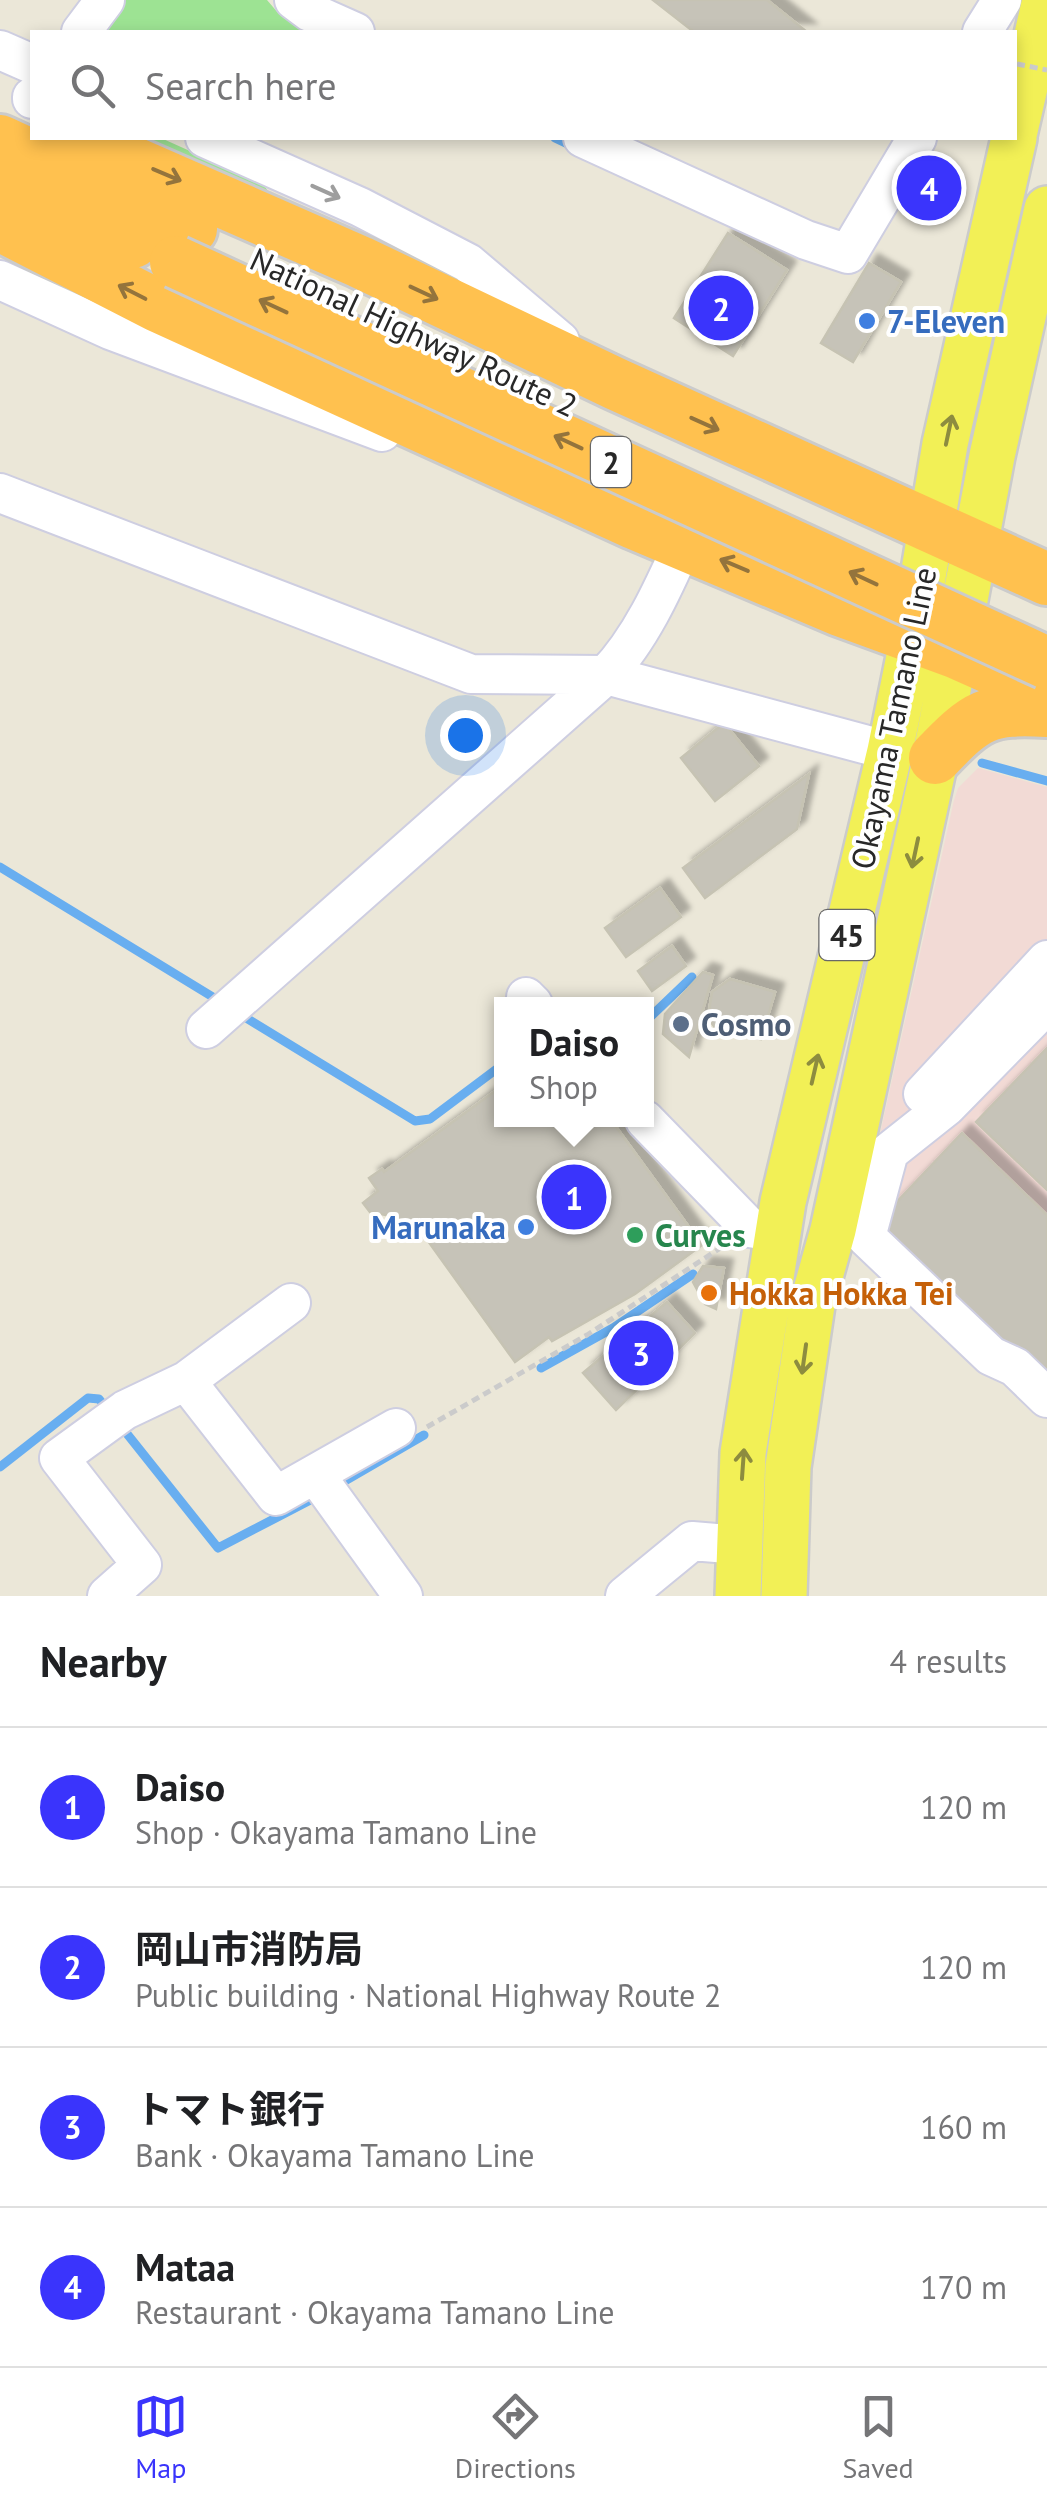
<!DOCTYPE html>
<meta charset="utf-8">
<style>
:root{--surface:#fff;--page:#f2f2f2;--text:#202124;--muted:#757577;--line:#e0e0e0;--accent:#3a34fc}
body{margin:0;font-family:"PT Sans","Noto Sans JP",sans-serif;background:var(--page);color:var(--text)}
.you{position:absolute;left:465px;top:735px;width:35px;height:35px;margin:-25px;border:8px solid #fff;border-radius:50%;background:#1a73e8;box-shadow:0 0 0 15px #1a73e833}
.badge{display:grid;place-items:center;width:65px;height:65px;border-radius:50%;background:var(--accent);color:#fff;font-size:32px;font-weight:700}
.pin{position:absolute;translate:-50% -50%;border:5px solid #fff;box-shadow:0 2px 10px #0006}
.popup{position:absolute;left:494px;top:997px;width:160px;height:130px;box-sizing:border-box;display:grid;place-content:center;border-radius:0px;background:var(--surface);filter:drop-shadow(0 2px 8px #0005);font-size:32px;white-space:nowrap;color:var(--muted)}
.popup b{font-size:38px;color:var(--text)}
.popup::after{content:'';position:absolute;left:50%;top:100%;margin-left:-20px;border:20px solid transparent;border-top-color:var(--surface)}
.list{margin:0;padding:0;list-style:none}
h2{display:flex;justify-content:space-between;align-items:center;height:130px;margin:0;padding:0 40px;font-size:42px}
h2 small{font-size:32px;font-weight:400;color:var(--muted)}
.list li{display:grid;grid-template-columns:65px 1fr auto;gap:30px;align-items:center;box-sizing:border-box;height:160px;padding:0 40px;border-top:2px solid var(--line)}
.list b{display:block;font-size:38px;white-space:nowrap}
.list p{margin:0;font-size:32px;white-space:nowrap;color:var(--muted)}
.list em{font-size:32px;font-style:normal;color:var(--muted)}
.icon{flex:none;width:55px;height:55px;fill:none;stroke:currentColor;stroke-width:2;stroke-linecap:round;stroke-linejoin:round}
.map{position:relative;flex:none;width:1047px;height:1596px;overflow:hidden}
.search{position:absolute;background:var(--surface);box-shadow:0 5px 15px #0003;left:30px;right:30px;top:30px;height:110px;display:flex;align-items:center;gap:25px;box-sizing:border-box;padding:0 35px;border-radius:0px;color:var(--muted);font-size:38px}
.sheet{height:770px;background:var(--surface)}
nav{display:flex;justify-content:space-around;align-items:center;box-sizing:border-box;height:140px;border-top:2px solid var(--line);background:var(--surface);font-size:28px;color:var(--muted)}
nav a{display:grid;justify-items:center;gap:5px}
nav .on{color:var(--accent)}
.map>svg:first-child{display:block}
</style>
<div class="map">
<svg width="1047" height="1596" viewBox="0 0 1047 1596">
<defs>
<filter id="shadow"><feDropShadow dx="9" dy="-9" stdDeviation="2.5" flood-color="#0004"/></filter>
</defs>
<rect width="100%" height="100%" fill="#ebe7d8"/>
<path fill="#f2dad5" d="M 978,768 L 1047,787 L 1047,1413 L 1007,1375 L 1000,1382 L 855,1247 L 954,800 L 958,788 Z"/>
<path fill="#9de393" d="M 121,0 L 267,0 L 279,14 L 309,30 L 97,32 Z
M 123,138 L 161,138 L 263,184 L 270,194 Z"/>
<g fill="none" stroke-linecap="round" stroke-linejoin="round">
<path stroke="#68aef0" stroke-width="9" d="M 555,138 L 574,147
M 982,763 L 1047,781
M 0,867 L 221,1002
M 238,1013 L 415,1121 L 430,1119 L 502,1065
M 646,1021 L 692,977
M 541,1368 L 613,1328 L 693,1274
M 120,1425 L 218,1548 L 318,1496
M 0,1467 L 88,1398 L 99,1399 L 107,1409
M 336,1486 L 424,1435"/>
</g>
<path fill="#c6c3b8" stroke="#c6c3b3" stroke-width="2.5" filter="url(#shadow)" d="M 653,0 L 767,0 L 807,32 L 694,32 Z
M 728,233 L 787,270 L 733,356 L 674,318 Z
M 869,263 L 901,282 L 853,362 L 821,343 Z
M 724,723 L 759,766 L 715,801 L 681,758 Z
M 809,774 L 797,829 L 705,898 L 683,868 Z
M 660,888 L 681,917 L 626,957 L 605,928 Z
M 672,946 L 686,966 L 652,991 L 638,971 Z
M 703,972 L 713,975 L 689,1057 L 663,1034 L 665,1014 Z
M 730,979 L 775,992 L 761,1039 L 719,1033 L 708,1018 L 712,992 Z
M 1047,1048 L 1047,1190 L 976,1122 Z
M 502,1086 L 502,1120 L 611,1120 L 702,1245 L 635,1294 L 552,1341 L 549,1337 L 515,1362 L 428,1241 L 397,1217 L 370,1212 L 363,1203 L 378,1191 L 369,1178 L 382,1169 L 384,1172 Z
M 962,1133 L 1047,1215 L 1047,1389 L 875,1225 Z
M 703,1266 L 724,1268 L 716,1309 L 705,1304 L 693,1282 Z
M 667,1302 L 695,1333 L 616,1410 L 583,1373 Z"/>
<g fill="none" stroke-linecap="round" stroke-linejoin="round">
<defs>
<path id="minor" d="M 294,0 L 310,12 L 355,32
M 81,32 L 105,0
M 982,32 L 1002,0
M 0,50 L 32,64
M 32,99 L 32,97
M 205,138 L 360,207 L 468,263 L 560,341
M 583,138 L 806,240 L 848,254 L 917,138
M 0,280 L 110,330 L 382,432
M 0,493 L 471,674 L 606,675 L 890,751
M 526,997 L 533,1004
M 1047,1004 L 947,1106 L 889,1152 L 866,1237 L 991,1356 L 1015,1367 L 1047,1398
M 206,1029 L 606,675 C 640,640 663,589 683,544
M 923,1094 L 1047,960
M 645,1120 L 750,1228 L 779,1233
M 186,1381 L 276,1496 L 396,1428
M 315,1474 L 403,1596
M 107,1596 L 142,1565 L 59,1458 L 125,1410 L 186,1381 L 291,1303
M 625,1596 L 692,1541 L 740,1545"/>
<path id="major" d="M 1014,135 L 1045,0
M 738,1596 L 743,1453 L 783,1202 L 890,751 L 913,637 L 945,444 L 1014,138
M 784,1596 L 788,1467 L 812,1305 L 833,1230 L 933,770 L 992,456 L 1047,209"/>
<path id="highway" d="M 77,138 L 360,262 L 616,384 L 1047,579
M 0,141 L 191,229
M 0,182 L 133,242
M 0,225 L 158,306 L 634,523 L 840,610 L 955,652 L 1047,693
M 935,758 C 977,714 987,708 1047,711"/>
</defs>
<use href="#minor" stroke="#cecee1" stroke-width="42"/>
<use href="#major" stroke="#cbcbcb" stroke-width="50"/>
<use href="#highway" stroke="#cbcbcb" stroke-width="58"/>
<path stroke="#cbcbcb" stroke-width="5" stroke-dasharray="8 5" stroke-linecap="butt" d="M 427,1427 L 587,1335 L 725,1245"/>
<use href="#minor" stroke="#fff" stroke-width="38"/>
<use href="#major" stroke="#f2f056" stroke-width="45"/>
<use href="#highway" stroke="#ffc14f" stroke-width="52"/>
<defs>
<path id="highway-bridge" d="M 176,262 L 1047,663"/>
</defs>
<use href="#highway-bridge" stroke="#cbcbcb" stroke-width="58" stroke-linecap="butt"/>
<path stroke="#cbcbcb" stroke-width="5" stroke-dasharray="8 5" stroke-linecap="butt" d="M 1017,64 L 1047,70"/>
<use href="#highway-bridge" stroke="#ffc14f" stroke-width="52"/>
</g>
<defs><path id="oneway-shaft" d="M-6 0H5M1.5-3L5.5 0L1.5 3" fill="none" stroke-width="1.6" stroke-linecap="round" stroke-linejoin="round" transform="scale(2.5)"/></defs>
<g stroke="#94743c">
<use href="#oneway-shaft" transform="translate(167 175) rotate(23)"/>
<use href="#oneway-shaft" transform="translate(132 292) rotate(-153)"/>
<use href="#oneway-shaft" transform="translate(424 293) rotate(25)"/>
<use href="#oneway-shaft" transform="translate(273 306) rotate(-155)"/>
<use href="#oneway-shaft" transform="translate(705 424) rotate(24)"/>
<use href="#oneway-shaft" transform="translate(568 442) rotate(-155)"/>
<use href="#oneway-shaft" transform="translate(734 565) rotate(-157)"/>
<use href="#oneway-shaft" transform="translate(863 578) rotate(-155)"/>
</g>
<use stroke="#9e9e9e" href="#oneway-shaft" transform="translate(326 192) rotate(24)"/>
<g stroke="#8d8c3f">
<use href="#oneway-shaft" transform="translate(949 430) rotate(-78)"/>
<use href="#oneway-shaft" transform="translate(915 853) rotate(102)"/>
<use href="#oneway-shaft" transform="translate(815 1069) rotate(-77)"/>
<use href="#oneway-shaft" transform="translate(804 1359) rotate(98)"/>
<use href="#oneway-shaft" transform="translate(743 1464) rotate(-86)"/>
</g>
<g fill="#3f7fe0" stroke="#fff" stroke-width="4">
<circle cx="867" cy="321" r="10"/>
<circle cx="526" cy="1227" r="10"/>
</g>
<circle fill="#5c6f8a" stroke="#fff" stroke-width="4" cx="681" cy="1024" r="10"/>
<circle fill="#2e9e5b" stroke="#fff" stroke-width="4" cx="635" cy="1235" r="10"/>
<circle fill="#e8710a" stroke="#fff" stroke-width="4" cx="709" cy="1293" r="10"/>
<g text-anchor="middle" dominant-baseline="central" stroke-width="8" stroke-linejoin="round" paint-order="stroke">
<g fill="#fff" stroke="#686868" stroke-width="2.5">
<rect x="591" y="437" width="40" height="50" rx="8"/>
<rect x="819.5" y="910" width="55" height="50" rx="8"/>
</g>
<g font-size="30" font-weight="bold" fill="#282828">
<text x="611" y="462">2</text>
<text x="847" y="935">45</text>
</g>
<g font-size="32" font-weight="bold" fill="#366cbe" stroke="#fff" text-anchor="start">
<text x="887" y="321">7-Eleven</text>
<text x="506" y="1227" text-anchor="end">Marunaka</text>
</g>
<g font-size="32" fill="#282828" stroke="#fff">
<text transform="translate(414 332) rotate(25)">National Highway Route 2</text>
<text transform="translate(893 718) rotate(-78)">Okayama Tamano Line</text>
</g>
<g font-size="32" font-weight="bold" fill="#4e5e75" stroke="#fff" text-anchor="start">
<text x="701" y="1024">Cosmo</text>
</g>
<g font-size="32" font-weight="bold" fill="#27864d" stroke="#fff" text-anchor="start">
<text x="655" y="1235">Curves</text>
</g>
<g font-size="32" font-weight="bold" fill="#c56008" stroke="#fff" text-anchor="start">
<text x="729" y="1293">Hokka Hokka Tei</text>
</g>
</g>
</svg>
<div class="you"></div>
<div class="pin badge" style="left:574px;top:1197px">1</div>
<div class="popup"><b>Daiso</b>Shop</div>
<div class="pin badge" style="left:721px;top:308px">2</div>
<div class="pin badge" style="left:641px;top:1353px">3</div>
<div class="pin badge" style="left:929px;top:188px">4</div>
<div class="search"><svg class="icon" aria-label="search" viewBox="0 0 24 24"><circle cx="10" cy="10" r="6"/><path d="M15 15l6 6"/></svg>Search here</div>
</div>
<section class="sheet">
<h2>Nearby<small>4 results</small></h2>
<ul class="list">
<li><span class="badge">1</span><div><b>Daiso</b><p>Shop · Okayama Tamano Line</p></div><em>120 m</em></li>
<li><span class="badge">2</span><div><b>岡山市消防局</b><p>Public building · National Highway Route 2</p></div><em>120 m</em></li>
<li><span class="badge">3</span><div><b>トマト銀行</b><p>Bank · Okayama Tamano Line</p></div><em>160 m</em></li>
<li><span class="badge">4</span><div><b>Mataa</b><p>Restaurant · Okayama Tamano Line</p></div><em>170 m</em></li>
</ul>
</section>
<nav>
<a class="on"><svg class="icon" aria-label="map" viewBox="0 0 24 24"><path d="M3 6l6-2 6 2 6-2v14l-6 2-6-2-6 2zM9 4v14M15 6v14"/></svg>Map</a>
<a><svg class="icon" aria-label="directions" viewBox="0 0 24 24"><path d="M12 3l9 9-9 9-9-9zM9 14v-3h6M13 9l2 2-2 2"/></svg>Directions</a>
<a><svg class="icon" aria-label="saved" viewBox="0 0 24 24"><path d="M7 4h10v16l-5-4-5 4z"/></svg>Saved</a>
</nav>
